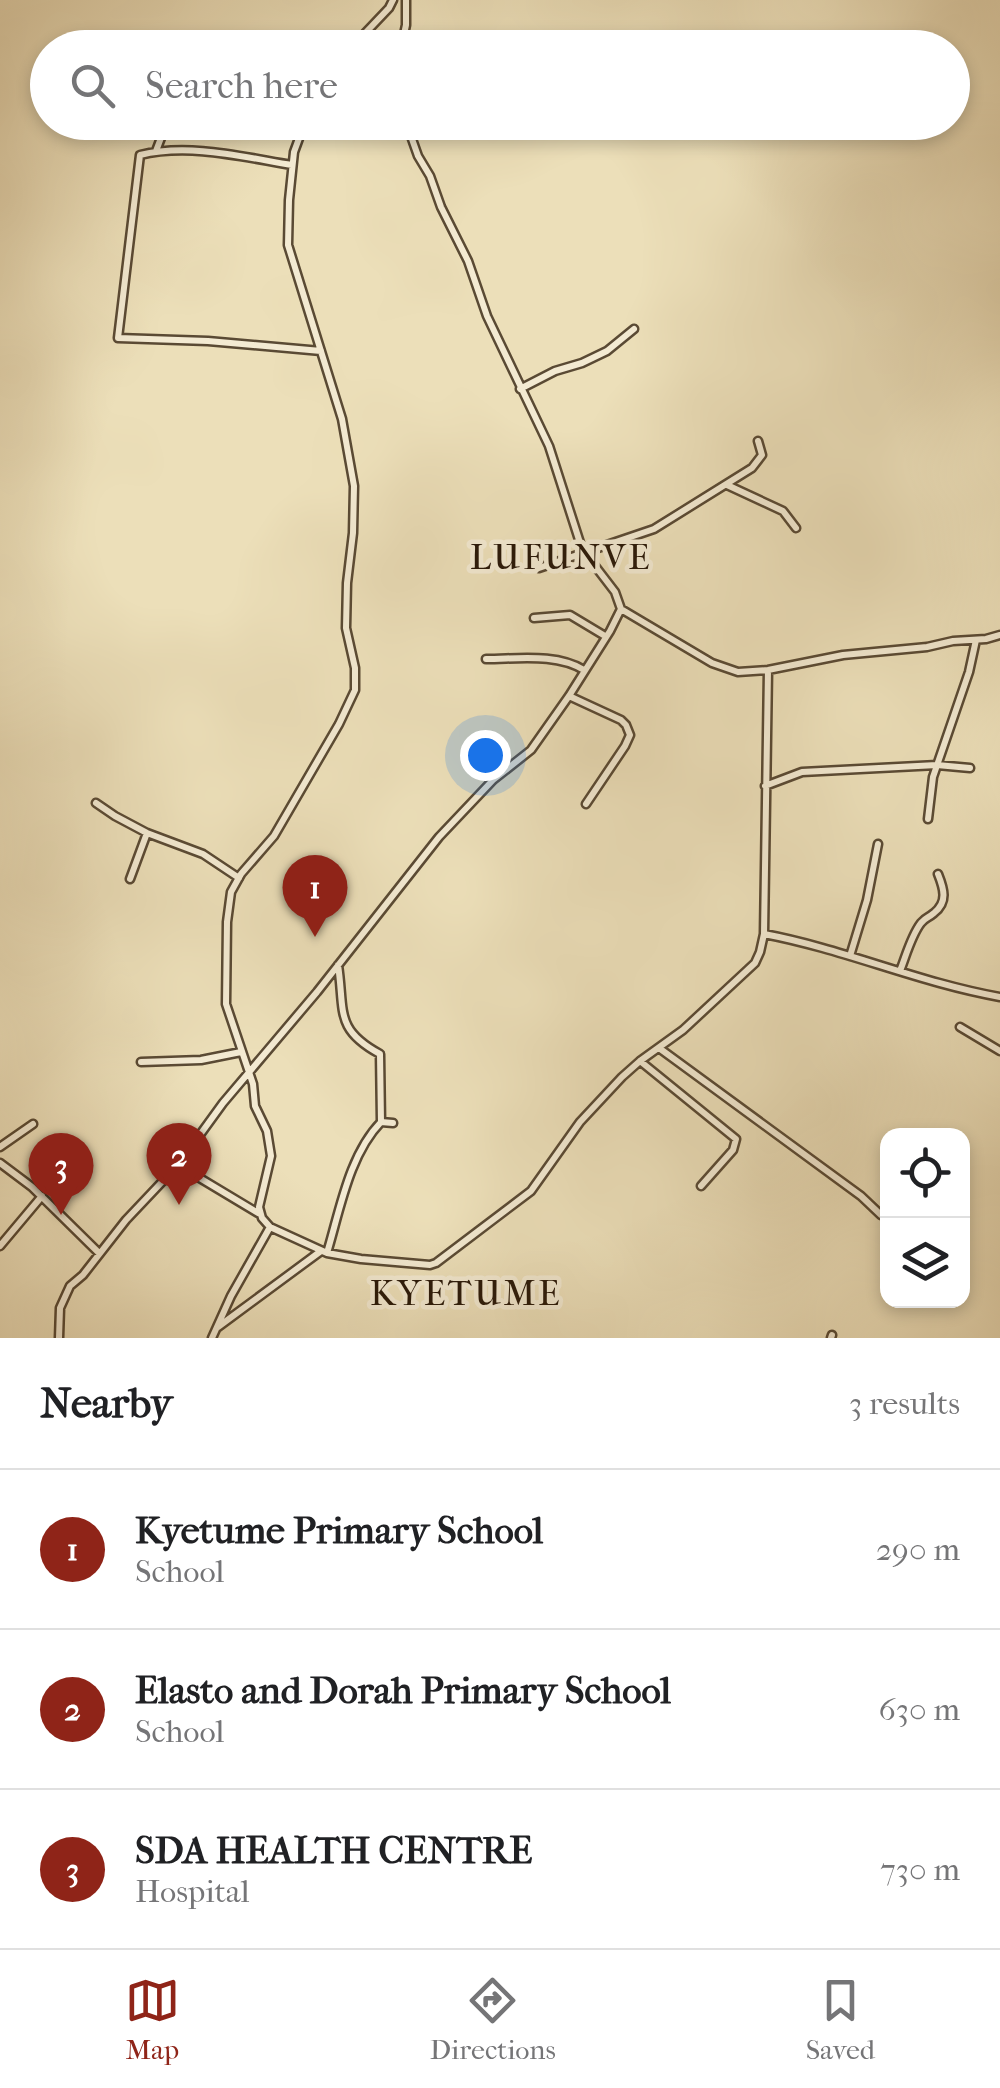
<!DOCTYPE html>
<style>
:root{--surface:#fff;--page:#f6f6f6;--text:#202124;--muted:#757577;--line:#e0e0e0;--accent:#8f2418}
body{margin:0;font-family:"IM FELL French Canon",serif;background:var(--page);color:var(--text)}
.controls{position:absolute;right:30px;bottom:30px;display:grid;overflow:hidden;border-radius:20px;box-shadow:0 5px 15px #0003}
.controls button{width:90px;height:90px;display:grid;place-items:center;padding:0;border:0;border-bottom:2px solid var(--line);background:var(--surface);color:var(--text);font:50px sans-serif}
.you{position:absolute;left:485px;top:755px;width:35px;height:35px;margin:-25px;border:8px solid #fff;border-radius:50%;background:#1a73e8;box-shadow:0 0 0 15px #1a73e833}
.badge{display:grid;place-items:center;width:65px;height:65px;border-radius:50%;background:var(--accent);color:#fff;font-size:32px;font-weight:700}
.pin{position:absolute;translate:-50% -82px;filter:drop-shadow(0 2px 5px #0008)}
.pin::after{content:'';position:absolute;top:52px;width:35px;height:30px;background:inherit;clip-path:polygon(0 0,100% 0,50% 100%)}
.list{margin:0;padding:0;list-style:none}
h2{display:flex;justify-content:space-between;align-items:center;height:130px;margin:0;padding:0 40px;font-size:42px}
h2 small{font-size:32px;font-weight:400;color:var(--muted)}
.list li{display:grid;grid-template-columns:65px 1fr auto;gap:30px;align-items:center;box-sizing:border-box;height:160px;padding:0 40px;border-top:2px solid var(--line)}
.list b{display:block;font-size:38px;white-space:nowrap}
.list p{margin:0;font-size:32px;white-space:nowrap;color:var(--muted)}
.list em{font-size:32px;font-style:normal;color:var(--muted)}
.icon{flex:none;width:55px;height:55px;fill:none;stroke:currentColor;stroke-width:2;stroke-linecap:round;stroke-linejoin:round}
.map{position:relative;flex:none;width:1000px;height:1338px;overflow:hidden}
.search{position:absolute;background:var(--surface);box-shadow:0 5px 15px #0003;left:30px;right:30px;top:30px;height:110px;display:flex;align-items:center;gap:25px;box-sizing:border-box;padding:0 35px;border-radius:55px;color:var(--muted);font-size:38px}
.sheet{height:610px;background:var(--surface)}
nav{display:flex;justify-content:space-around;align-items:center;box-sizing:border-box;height:140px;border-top:2px solid var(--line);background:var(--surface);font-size:28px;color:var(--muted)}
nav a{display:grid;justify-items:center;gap:5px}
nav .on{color:var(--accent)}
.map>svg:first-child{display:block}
</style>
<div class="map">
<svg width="1000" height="1338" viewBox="0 0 1000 1338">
<rect width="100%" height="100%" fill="#ecdfb9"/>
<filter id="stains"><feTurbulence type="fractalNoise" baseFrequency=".002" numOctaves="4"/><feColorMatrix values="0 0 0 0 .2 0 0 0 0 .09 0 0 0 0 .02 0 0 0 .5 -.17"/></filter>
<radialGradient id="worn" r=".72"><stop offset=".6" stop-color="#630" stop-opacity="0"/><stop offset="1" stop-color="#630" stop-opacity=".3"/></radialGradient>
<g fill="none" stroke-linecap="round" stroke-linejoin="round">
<defs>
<path id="minor" d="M 351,48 L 389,8 L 393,0
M 401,48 L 406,25 L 406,0
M 156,151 L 167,122
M 292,165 C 243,157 189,143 140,155 L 118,338 L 208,341 L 321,351
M 520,389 L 555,371 L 582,363 L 607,351 L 634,329
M 727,485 L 783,511 L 796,528
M 539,568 L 654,529 L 752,468 L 762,455 L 758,441
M 621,609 L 712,663 L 738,672 L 768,670 L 843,655 L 927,647 L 953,641 L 986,639 L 1000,635
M 534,618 L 570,615 L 605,636
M 486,659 C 518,659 556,653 584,670
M 569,696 L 621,720 L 626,725 L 630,735 L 625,746 L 586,804
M 765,786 L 802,772 L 937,765 L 970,768
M 96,803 L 115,816 L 147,833 L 203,854 L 239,878
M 928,819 L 933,777 L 969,672 L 976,640
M 130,879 L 147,833
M 764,934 C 844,949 920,983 1000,997
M 850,956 L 867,900 L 878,844
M 338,965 C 345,1011 334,1029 380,1054 L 381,1122
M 900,971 C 906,956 911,936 921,923 C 927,916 927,919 934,913 C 948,902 944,889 938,874
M 960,1027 L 1000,1051
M 659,1048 L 861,1196 L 881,1215 L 888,1218
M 640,1061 L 736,1139 L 733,1150 L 701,1186
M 141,1062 L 201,1060 L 241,1052
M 0,1147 L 33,1124
M 0,1163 L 32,1187 L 99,1253
M 178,1165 L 258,1213
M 270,1227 L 327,1253 L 361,1259 L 430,1265 L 436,1263 L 531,1191 L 580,1122 L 622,1077 L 640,1061 L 683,1030 L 755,963 L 760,952 L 764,934 L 768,670
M 0,1246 L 42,1196
M 327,1253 C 340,1210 349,1155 381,1122 L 393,1123
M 218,1327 L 321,1251
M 59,1338 L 60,1308 L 70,1286 L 83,1275 L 126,1220 L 178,1165 L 223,1103 L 317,992 L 439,837 L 493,780 L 531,750 L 569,696 L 610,631 L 621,609 L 615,592 L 582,549 L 549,446 L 487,316 L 468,261 L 441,207 L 430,176 L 418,156 L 406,122
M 212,1338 L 231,1296 L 270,1227 L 262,1218 L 259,1207 L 271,1156 L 267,1131 L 255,1106 L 253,1084 L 226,1004 L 227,922 L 231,892 L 241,874 L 274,836 L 339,724 L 355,690 L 355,668 L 346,628 L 347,583 L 353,533 L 354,486 L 342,419 L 288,245 L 289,200 L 294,152 L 305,122
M 831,1338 L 832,1335"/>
</defs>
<use href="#minor" stroke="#5a4a34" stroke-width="11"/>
<use href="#minor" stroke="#f3ead2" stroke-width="6"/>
</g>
<g text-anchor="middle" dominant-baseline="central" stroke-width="9" stroke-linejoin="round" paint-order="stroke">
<g font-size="35" letter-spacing="2.5" fill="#291808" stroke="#f3ead2">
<text x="561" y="557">LUFUNVE</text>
<text x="466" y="1293">KYETUME</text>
</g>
</g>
<rect width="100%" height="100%" filter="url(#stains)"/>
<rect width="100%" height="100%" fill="url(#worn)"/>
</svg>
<div class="controls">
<button><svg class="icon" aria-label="locate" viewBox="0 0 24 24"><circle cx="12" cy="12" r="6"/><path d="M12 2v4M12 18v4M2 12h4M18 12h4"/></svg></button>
<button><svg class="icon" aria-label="layers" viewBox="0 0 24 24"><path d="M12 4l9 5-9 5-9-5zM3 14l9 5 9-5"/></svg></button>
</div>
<div class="you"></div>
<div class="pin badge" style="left:315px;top:937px">1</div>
<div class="pin badge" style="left:179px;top:1205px">2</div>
<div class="pin badge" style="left:61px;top:1215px">3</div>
<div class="search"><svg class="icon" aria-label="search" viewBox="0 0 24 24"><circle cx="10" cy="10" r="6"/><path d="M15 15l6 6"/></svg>Search here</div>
</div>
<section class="sheet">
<h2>Nearby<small>3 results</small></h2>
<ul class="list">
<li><span class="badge">1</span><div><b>Kyetume Primary School</b><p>School</p></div><em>290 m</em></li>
<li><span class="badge">2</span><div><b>Elasto and Dorah Primary School</b><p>School</p></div><em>630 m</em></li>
<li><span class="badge">3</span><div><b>SDA HEALTH CENTRE</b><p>Hospital</p></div><em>730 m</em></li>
</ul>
</section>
<nav>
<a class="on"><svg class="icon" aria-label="map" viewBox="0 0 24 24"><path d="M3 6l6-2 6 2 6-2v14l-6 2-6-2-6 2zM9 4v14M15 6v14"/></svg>Map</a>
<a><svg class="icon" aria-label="directions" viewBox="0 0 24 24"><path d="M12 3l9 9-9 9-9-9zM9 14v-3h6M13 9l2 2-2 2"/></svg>Directions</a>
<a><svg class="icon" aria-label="saved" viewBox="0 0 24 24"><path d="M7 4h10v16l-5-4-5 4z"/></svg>Saved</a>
</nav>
